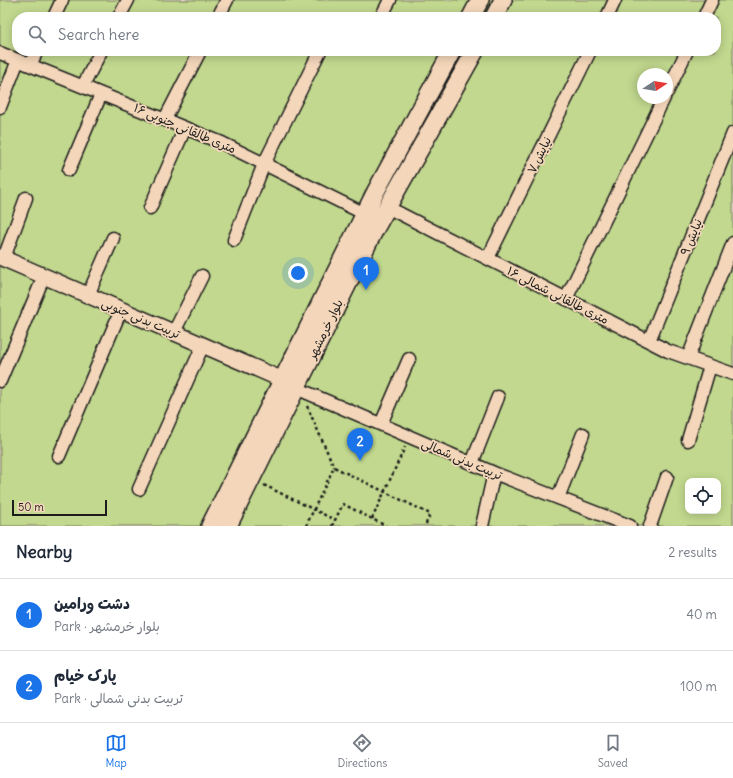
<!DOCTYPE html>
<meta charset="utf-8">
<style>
:root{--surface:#fff;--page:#f6f6f7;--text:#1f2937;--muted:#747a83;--line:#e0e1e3;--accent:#1a73e8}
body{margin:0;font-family:Delius,"Playpen Sans Arabic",sans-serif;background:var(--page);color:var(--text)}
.controls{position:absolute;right:12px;bottom:12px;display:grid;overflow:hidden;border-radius:8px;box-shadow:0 2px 10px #0003}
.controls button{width:36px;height:36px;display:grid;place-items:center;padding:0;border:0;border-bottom:1px solid var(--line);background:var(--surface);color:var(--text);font:20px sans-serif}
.compass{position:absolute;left:637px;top:68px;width:36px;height:36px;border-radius:50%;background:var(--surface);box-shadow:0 2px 10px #0003;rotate:78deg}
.scale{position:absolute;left:12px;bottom:10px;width:95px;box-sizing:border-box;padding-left:4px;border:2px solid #1c1c1c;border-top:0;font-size:11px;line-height:14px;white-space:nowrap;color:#1c1c1c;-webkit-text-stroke:3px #f4d7ba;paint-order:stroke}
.you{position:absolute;left:298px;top:273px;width:14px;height:14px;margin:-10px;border:3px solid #fff;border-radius:50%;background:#1a73e8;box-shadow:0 0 0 6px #1a73e833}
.badge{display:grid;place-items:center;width:26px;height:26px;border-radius:50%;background:var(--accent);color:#fff;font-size:13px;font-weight:700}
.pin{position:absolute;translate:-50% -33px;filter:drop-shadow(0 1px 2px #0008)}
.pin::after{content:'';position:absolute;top:21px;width:14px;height:12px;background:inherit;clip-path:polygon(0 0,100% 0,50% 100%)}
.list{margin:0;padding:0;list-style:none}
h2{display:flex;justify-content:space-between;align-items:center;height:52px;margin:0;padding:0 16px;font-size:17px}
h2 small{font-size:13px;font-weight:400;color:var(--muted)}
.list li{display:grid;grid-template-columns:26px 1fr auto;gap:12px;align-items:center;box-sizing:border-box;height:72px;padding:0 16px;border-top:1px solid var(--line)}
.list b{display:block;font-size:15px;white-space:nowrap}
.list p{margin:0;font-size:13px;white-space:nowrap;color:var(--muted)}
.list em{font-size:13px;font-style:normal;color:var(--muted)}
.icon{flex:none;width:22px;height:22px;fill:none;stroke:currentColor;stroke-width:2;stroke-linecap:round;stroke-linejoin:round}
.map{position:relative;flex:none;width:733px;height:526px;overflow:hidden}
.search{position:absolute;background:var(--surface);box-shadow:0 2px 10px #0003;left:12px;right:12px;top:12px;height:44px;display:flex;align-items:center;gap:10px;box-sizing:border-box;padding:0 14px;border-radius:16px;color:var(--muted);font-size:15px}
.sheet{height:196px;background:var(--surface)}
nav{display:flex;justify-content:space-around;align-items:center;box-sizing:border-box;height:56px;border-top:1px solid var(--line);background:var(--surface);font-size:11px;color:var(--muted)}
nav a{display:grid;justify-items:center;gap:2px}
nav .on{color:var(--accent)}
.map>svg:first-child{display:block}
</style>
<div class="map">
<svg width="733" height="526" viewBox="0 0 733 526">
<rect width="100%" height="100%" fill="#e8d5c8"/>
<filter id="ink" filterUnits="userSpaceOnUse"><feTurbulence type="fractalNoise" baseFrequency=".025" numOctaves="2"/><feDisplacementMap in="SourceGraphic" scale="8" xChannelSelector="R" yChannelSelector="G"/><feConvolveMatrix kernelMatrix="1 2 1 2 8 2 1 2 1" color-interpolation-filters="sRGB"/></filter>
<g filter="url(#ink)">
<path fill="#c1d88e" stroke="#6e7a55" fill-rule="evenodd" d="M 0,0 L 733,0 L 733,526 L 0,526 ZM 17,17 L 716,17 L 716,51 L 17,51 ZM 643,74 L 667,74 L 667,98 L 643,98 ZM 688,481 L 718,481 L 718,511 L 688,511 Z"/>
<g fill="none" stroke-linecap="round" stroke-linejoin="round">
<defs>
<path id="minor" d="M 54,17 L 62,0
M 119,17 L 128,0
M 218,17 L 227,0
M 381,17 L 390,0
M 607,17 L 615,0
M 704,17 L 712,0
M 0,53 L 222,143 L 365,214
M 30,65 L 37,51
M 83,86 L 101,51
M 667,92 L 687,51
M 0,107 L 18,60
M 165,119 L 200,51
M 69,170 L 101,94
M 387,207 L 668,351 L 733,374
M 150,208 L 185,128
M 234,240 L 264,164 L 320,51
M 4,258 L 26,198
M 488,258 L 590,51
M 88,295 L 113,238
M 566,299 L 664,98
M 174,332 L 202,276
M 649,341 L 733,133
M 688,358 L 733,243
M 0,381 L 44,276
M 296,388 L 494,473 L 630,526
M 381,424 L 409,359
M 688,440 L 710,366
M 59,456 L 121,310
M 472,463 L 498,397
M 139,489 L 203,345
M 558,498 L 583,434
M 482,526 L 494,473
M 650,526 L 667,477"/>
<path id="tertiary" d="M 0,257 L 283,380"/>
<path id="secondary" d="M 471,17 L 480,0
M 494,17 L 503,0
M 210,526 L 376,191 L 452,51
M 228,526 L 375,229 L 475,51"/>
</defs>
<use href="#minor" stroke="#1c1c1c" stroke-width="15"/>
<use href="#tertiary" stroke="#1c1c1c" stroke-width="18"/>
<use href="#secondary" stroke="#1c1c1c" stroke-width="20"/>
<path stroke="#1c1c1c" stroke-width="2.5" stroke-dasharray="3 3" stroke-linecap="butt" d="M 307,406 L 334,467
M 264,485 L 335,520
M 372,519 L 405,447
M 306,526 L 334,467 L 430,514 L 425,526
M 332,526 L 343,504 L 386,526"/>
<use href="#minor" stroke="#f4d7ba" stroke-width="12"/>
<use href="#tertiary" stroke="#f4d7ba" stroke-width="15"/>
<use href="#secondary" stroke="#f4d7ba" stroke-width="17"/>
</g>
</g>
<g text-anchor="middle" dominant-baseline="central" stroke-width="3.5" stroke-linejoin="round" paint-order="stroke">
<g font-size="12" fill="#1c1c1c" stroke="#f4d7ba">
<text transform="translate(185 128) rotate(23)">۱۶ متری طالقانی جنوبی</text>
<text transform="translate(539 155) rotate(-64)">نیایش ۷</text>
<text transform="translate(691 237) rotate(-68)">نیایش ۹</text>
<text transform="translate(558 295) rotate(27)">۱۶ متری طالقانی شمالی</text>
<text transform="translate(141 318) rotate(23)">تربیت بدنی جنوبی</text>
<text transform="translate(325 329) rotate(-64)">بلوار خرمشهر</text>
<text transform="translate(462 459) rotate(23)">تربیت بدنی شمالی</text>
</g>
</g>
</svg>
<div class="controls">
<button><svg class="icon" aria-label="locate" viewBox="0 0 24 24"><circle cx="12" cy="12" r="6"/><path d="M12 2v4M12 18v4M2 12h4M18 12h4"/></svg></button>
</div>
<svg class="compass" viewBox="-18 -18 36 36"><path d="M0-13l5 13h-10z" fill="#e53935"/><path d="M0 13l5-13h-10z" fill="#747a83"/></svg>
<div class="scale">50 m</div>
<div class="you"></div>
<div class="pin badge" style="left:366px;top:290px">1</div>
<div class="pin badge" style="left:360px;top:461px">2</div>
<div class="search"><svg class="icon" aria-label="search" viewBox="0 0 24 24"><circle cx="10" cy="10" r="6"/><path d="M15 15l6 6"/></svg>Search here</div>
</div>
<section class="sheet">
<h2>Nearby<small>2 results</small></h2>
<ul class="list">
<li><span class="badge">1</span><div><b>دشت ورامین</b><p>Park · بلوار خرمشهر</p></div><em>40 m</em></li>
<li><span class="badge">2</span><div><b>پارک خیام</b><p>Park · تربیت بدنی شمالی</p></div><em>100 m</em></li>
</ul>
</section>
<nav>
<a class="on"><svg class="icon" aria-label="map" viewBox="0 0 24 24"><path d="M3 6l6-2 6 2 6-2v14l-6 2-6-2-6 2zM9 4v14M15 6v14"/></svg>Map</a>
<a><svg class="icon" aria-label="directions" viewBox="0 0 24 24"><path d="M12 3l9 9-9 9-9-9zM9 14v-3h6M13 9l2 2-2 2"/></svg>Directions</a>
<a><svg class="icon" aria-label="saved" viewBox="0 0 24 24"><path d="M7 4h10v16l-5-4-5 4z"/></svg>Saved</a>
</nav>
